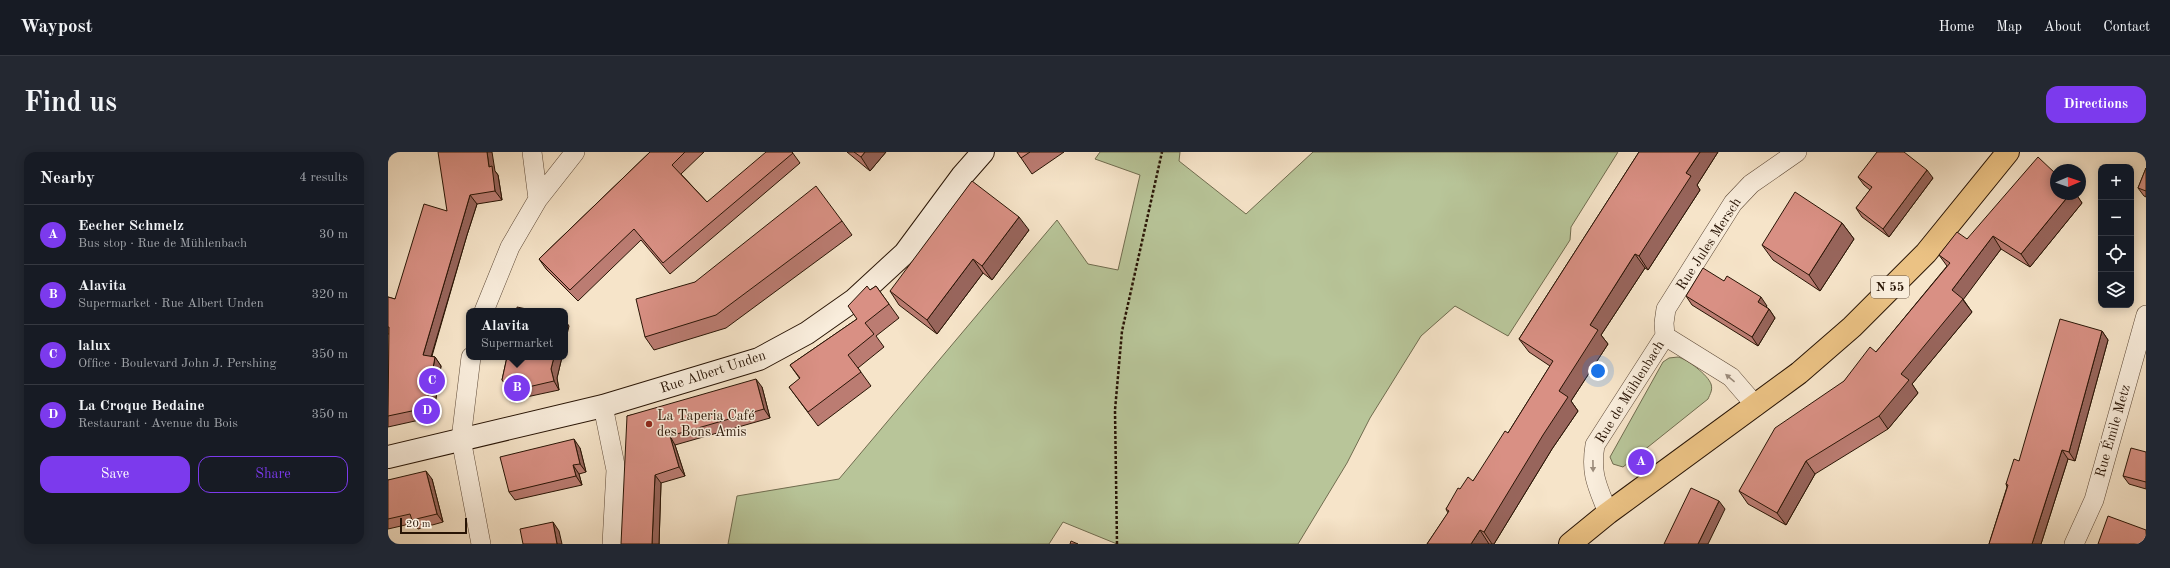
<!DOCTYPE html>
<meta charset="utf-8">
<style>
:root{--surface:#171b24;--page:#242831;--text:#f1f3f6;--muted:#9ea1a6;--line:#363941;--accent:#7c3aed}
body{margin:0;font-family:"Old Standard TT",serif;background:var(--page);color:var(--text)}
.controls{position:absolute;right:12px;top:12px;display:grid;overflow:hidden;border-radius:8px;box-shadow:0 2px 10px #0003}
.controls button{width:36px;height:36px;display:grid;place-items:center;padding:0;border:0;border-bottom:1px solid var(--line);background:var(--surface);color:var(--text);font:20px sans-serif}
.compass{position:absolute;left:1662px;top:12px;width:36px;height:36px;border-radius:50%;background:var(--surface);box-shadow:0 2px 10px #0003;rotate:88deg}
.scale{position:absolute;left:12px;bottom:10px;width:67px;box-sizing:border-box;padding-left:4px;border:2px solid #281405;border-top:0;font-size:11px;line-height:14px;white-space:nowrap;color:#281405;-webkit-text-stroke:3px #f9eddc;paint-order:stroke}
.you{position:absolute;left:1210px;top:219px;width:14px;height:14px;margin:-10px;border:3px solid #fff;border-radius:50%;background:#1a73e8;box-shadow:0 0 0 6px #1a73e833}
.badge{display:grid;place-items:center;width:26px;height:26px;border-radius:50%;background:var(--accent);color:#fff;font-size:13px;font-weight:700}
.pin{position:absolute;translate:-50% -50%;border:2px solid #fff;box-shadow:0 1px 4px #0006}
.popup{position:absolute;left:78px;top:156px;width:102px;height:52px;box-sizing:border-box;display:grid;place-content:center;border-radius:8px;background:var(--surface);filter:drop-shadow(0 1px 3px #0005);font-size:13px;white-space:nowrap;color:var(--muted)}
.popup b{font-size:15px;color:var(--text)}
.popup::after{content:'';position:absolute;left:50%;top:100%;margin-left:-8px;border:8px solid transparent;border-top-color:var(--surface)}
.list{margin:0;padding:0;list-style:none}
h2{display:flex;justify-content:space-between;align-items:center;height:52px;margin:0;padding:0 16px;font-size:17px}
h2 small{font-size:13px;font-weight:400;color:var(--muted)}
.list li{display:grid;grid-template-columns:26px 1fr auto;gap:12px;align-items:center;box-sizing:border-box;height:60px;padding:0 16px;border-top:1px solid var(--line)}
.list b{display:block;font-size:15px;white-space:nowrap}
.list p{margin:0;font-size:13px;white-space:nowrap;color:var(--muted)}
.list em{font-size:13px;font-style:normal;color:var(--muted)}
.actions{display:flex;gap:8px;padding:12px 16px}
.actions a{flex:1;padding:9px 0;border:1px solid var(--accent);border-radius:12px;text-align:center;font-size:14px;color:var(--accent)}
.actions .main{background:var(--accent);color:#fff}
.icon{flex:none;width:22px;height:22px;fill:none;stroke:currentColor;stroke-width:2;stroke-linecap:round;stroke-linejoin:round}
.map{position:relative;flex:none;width:1758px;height:392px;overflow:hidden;border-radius:12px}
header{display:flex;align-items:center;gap:24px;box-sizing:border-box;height:56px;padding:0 20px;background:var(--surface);border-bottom:1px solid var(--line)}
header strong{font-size:19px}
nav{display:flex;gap:22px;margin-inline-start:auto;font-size:14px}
.intro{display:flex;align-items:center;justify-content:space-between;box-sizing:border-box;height:96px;padding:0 24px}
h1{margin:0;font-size:28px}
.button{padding:10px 18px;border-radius:12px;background:var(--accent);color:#fff;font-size:14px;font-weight:700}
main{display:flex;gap:24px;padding:0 24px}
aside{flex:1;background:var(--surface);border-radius:12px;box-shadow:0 2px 10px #0003}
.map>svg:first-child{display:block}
</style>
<header>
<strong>Waypost</strong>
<nav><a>Home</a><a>Map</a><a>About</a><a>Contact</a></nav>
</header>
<div class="intro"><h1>Find us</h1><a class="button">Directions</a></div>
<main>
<aside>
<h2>Nearby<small>4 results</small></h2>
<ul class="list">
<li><span class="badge">A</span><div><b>Eecher Schmelz</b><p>Bus stop · Rue de Mühlenbach</p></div><em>30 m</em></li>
<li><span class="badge">B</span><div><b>Alavita</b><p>Supermarket · Rue Albert Unden</p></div><em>320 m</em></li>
<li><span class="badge">C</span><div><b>lalux</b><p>Office · Boulevard John J. Pershing</p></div><em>350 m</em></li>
<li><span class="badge">D</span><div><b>La Croque Bedaine</b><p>Restaurant · Avenue du Bois</p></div><em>350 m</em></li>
</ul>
<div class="actions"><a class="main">Save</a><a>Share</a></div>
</aside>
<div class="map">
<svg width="1758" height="392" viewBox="0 0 1758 392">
<rect width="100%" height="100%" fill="#f6e4c9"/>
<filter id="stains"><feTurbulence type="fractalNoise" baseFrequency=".005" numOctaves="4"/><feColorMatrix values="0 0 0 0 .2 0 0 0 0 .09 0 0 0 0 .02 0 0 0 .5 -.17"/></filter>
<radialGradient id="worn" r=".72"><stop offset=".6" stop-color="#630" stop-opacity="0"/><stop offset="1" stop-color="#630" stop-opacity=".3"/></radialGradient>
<path fill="#b8c599" stroke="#706c4f" d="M 712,0 L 792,0 L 791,9 L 858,62 L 925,0 L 1230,0 L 1183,75 L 1182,88 L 1120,184 L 1067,154 L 1033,184 L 982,266 L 959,311 L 910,392 L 729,392 L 675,370 L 661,392 L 340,392 L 349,344 L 451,327 L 669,68 L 700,112 L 730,118 L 752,23 L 707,7 Z
M 1290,205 C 1299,207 1320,223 1323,232 C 1325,238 1322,242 1320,247 L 1235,315 L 1225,312 L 1222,305 L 1275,210 L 1281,206 Z"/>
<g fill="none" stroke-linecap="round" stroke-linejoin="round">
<defs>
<path id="minor" d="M 144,0 L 150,47
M 96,159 L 122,95 L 150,47 L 187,0
M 1277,184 L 1276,171 L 1278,157 L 1345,51 L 1363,32 L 1409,0
M 83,205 L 73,287 L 93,392
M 215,254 L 228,318 L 224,392
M 1220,361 C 1210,335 1202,323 1207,293 L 1277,184 L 1343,225 L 1368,254
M 1686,392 L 1706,348 L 1758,163"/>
<path id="secondary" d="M 0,305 L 215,254 L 371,207 L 419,181 L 466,148 L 517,101 L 574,24 L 595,0"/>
<path id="primary" d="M 1182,392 L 1220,361 L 1411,221 L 1464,175 L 1538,101 L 1620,0"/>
</defs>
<use href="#minor" stroke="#5c4836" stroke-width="20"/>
<use href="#secondary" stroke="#281405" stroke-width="24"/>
<use href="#primary" stroke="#281405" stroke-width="24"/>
<path stroke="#281405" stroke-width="2.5" stroke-dasharray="3 2" stroke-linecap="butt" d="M 729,392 L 727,258 L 734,179 L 774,0"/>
<use href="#minor" stroke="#f9eddc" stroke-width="19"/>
<use href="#secondary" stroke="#f9eddc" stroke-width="22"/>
<use href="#primary" stroke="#ebc284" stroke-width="22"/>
</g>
<path fill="#bb7c72" stroke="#281405" d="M 262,0 L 316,0 L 293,22 L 319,50 L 404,0 L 412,11 L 282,122 L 253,88 L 190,149 L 158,117 L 151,107 Z
M 459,0 L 498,0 L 482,19 Z
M 629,0 L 676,0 L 644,22 Z
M 1251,0 L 1330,0 L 1309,33 L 1312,38 L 1260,118 L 1257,116 L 1213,183 L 1220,192 L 1183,249 L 1190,259 L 1164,297 L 1106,392 L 1039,392 L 1060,361 L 1058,357 L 1072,337 L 1085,329 L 1120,281 L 1162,214 L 1141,200 L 1131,187 Z
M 1758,16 L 1758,45 L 1756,44 L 1750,36 Z
M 107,19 L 110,23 L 114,48 L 89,52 L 79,83 L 44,204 L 47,205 L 53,214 L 45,265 L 0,275 L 1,182 L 0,182 L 0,145 L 7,147 L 59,59 Z
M 1470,25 L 1545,26 L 1501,85 L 1474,65 L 1468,56 L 1482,38 L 1476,33 Z
M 1668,42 L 1688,42 L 1694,51 L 1642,115 L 1613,97 L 1575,147 L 1584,160 L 1524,232 L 1530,241 L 1500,277 L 1427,322 L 1398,373 L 1360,352 L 1351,339 L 1456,229 L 1488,200 L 1559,114 L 1551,103 L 1579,87 Z
M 454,69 L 464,83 L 338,176 L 266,198 L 257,185 L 307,130 Z
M 1454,71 L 1466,87 L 1432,139 L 1385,108 L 1374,93 Z
M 641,78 L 604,128 L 595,121 L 549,182 L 511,153 L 502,139 Z
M 1336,129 L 1379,154 L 1378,155 L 1381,157 L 1387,166 L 1370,194 L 1304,153 L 1298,144 Z
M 488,134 L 511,166 L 488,184 L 496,195 L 470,216 L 483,234 L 430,274 L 401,235 L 412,227 L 402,213 L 469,167 L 482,138 Z
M 1714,179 L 1720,188 L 1687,309 L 1680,307 L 1653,392 L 1601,392 L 1619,335 L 1618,332 L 1631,309 Z
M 119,205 L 174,205 L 169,226 L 171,238 L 129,247 L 114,228 Z
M 374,235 L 382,266 L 287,293 L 297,324 L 273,331 L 271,392 L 239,264 Z
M 192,296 L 198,320 L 191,322 L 194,333 L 127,348 L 121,340 Z
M 1758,300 L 1758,337 L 1741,332 L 1735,324 Z
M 44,327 L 55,370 L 30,377 L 26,371 L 0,377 L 0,328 Z"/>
<path fill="#98655c" stroke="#281405" d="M 99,0 L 104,0 L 107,19 L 110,23 L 114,48 L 107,39 L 101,15 Z
M 477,0 L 498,0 L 482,19 L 473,5 Z
M 1312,0 L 1330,0 L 1309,33 L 1312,38 L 1260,118 L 1251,104 L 1298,21 Z
M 1539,18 L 1545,26 L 1501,85 L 1495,77 Z
M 1682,42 L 1688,42 L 1694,51 L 1642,115 L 1633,102 Z
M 82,43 L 89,52 L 79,83 L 41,212 L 35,203 L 73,74 Z
M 631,65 L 641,78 L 604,128 L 594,114 Z
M 1454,71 L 1466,87 L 1432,139 L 1421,123 Z
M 1605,84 L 1613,97 L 1575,148 L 1584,160 L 1524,232 L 1530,241 L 1500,277 L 1491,264 L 1513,222 L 1564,138 Z
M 1247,102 L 1257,116 L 1213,183 L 1220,192 L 1183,249 L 1190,259 L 1164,297 L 1106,392 L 1104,392 L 1096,380 L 1171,239 L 1202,173 Z
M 585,107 L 595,121 L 549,182 L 539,168 Z
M 1373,145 L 1379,154 L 1376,158 L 1370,150 Z
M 1381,157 L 1387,166 L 1370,194 L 1364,185 Z
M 177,168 L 181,174 L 177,191 Z
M 1714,179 L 1720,188 L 1687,309 L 1681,300 Z
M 47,205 L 53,214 L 45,265 L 38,256 Z
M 166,205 L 174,205 L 169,226 L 171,238 L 166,229 L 163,217 Z
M 368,227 L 374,235 L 382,266 L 376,257 Z
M 282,284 L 287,293 L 297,324 L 291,315 Z
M 186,287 L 192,296 L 198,320 L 192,312 Z
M 1674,298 L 1680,307 L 1653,392 L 1644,392 Z
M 1418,309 L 1427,322 L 1398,373 L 1389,361 Z
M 185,313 L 191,322 L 194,333 L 188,324 Z
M 38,319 L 44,327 L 55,370 L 49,362 Z
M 267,323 L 273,331 L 271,392 L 264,392 Z
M 1331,349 L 1337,357 L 1320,392 L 1310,392 Z
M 165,370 L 171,379 L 174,392 L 169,392 Z
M 1092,378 L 1101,392 L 1083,392 Z"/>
<path fill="#d99084" stroke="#281405" d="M 50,0 L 99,0 L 101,15 L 104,14 L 107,39 L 82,43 L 73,74 L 35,203 L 47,205 L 38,256 L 0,264 L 1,175 L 0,175 L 0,145 L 7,147 L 36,52 L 59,59 Z
M 262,0 L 297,0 L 284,13 L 319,50 L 378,0 L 404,0 L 405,1 L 275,111 L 246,77 L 182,138 L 151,107 Z
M 466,0 L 477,0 L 473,5 Z
M 629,0 L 642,0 L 633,6 Z
M 1251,0 L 1312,0 L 1298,21 L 1303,24 L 1251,104 L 1247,102 L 1202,173 L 1210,178 L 1171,239 L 1180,245 L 1155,283 L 1096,380 L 1092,378 L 1083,392 L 1039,392 L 1061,359 L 1058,357 L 1070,336 L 1072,337 L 1080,325 L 1085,329 L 1117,279 L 1120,281 L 1165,209 L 1131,187 Z
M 1489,0 L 1516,0 L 1539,18 L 1495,77 L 1468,56 L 1484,35 L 1470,25 Z
M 1650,5 L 1668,22 L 1668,42 L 1682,42 L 1633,102 L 1605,84 L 1564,138 L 1575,147 L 1513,222 L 1521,228 L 1491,264 L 1418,309 L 1389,361 L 1351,339 L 1387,276 L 1456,229 L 1482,195 L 1488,200 L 1562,111 L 1551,103 L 1569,80 L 1579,87 Z
M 1758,16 L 1758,39 L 1750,36 Z
M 584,29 L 631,65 L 594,114 L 585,107 L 539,168 L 502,139 Z
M 428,34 L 454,69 L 328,163 L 257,185 L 248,147 L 307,130 Z
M 1407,40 L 1454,71 L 1421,123 L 1374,93 Z
M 1315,116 L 1336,129 L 1339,124 L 1373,145 L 1370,150 L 1381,157 L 1364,185 L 1298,144 Z
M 479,134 L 482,138 L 488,134 L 501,152 L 477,171 L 486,182 L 460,203 L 473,220 L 420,260 L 401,235 L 412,226 L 402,213 L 469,167 L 460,154 Z
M 129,155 L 148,159 L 129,159 Z
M 1672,167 L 1714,179 L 1681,300 L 1674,298 L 1644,392 L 1601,392 L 1620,333 L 1618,332 L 1626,307 L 1631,309 Z
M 119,205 L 166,205 L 163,217 L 166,229 L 123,239 L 114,228 Z
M 368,227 L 376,257 L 282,284 L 291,315 L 267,323 L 264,392 L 233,392 L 239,264 Z
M 186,287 L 192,312 L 185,313 L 188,324 L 121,340 L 112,305 Z
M 1743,296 L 1758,300 L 1758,330 L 1735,324 Z
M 38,319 L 49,362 L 24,368 L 22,362 L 0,367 L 0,328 Z
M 1303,336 L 1331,349 L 1310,392 L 1276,392 Z
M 1720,364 L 1758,378 L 1758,392 L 1710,392 Z
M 165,370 L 169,392 L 135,392 L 132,377 Z
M 683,389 L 690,392 L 682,392 Z"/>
<defs><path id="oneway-solid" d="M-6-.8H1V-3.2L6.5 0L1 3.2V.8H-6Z"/></defs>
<g fill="#9b8b7b">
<use href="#oneway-solid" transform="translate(1342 226) rotate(-140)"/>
<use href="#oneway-solid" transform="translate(1205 314) rotate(89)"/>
</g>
<circle fill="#8f2418" stroke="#f9eddc" stroke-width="1.5" cx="261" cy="272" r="4"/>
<g text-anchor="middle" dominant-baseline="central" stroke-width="3" stroke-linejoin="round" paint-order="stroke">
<rect fill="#f9eddc" stroke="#675546" stroke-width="1" x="1483" y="124" width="38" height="22" rx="3"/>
<g font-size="13" font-weight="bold" fill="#281405">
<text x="1502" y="135">N 55</text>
</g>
<g font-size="14" fill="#281405" stroke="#f9eddc">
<text transform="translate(1321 92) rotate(-57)">Rue Jules Mersch</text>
<text transform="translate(325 220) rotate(-18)">Rue Albert Unden</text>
<text transform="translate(1242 240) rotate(-58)">Rue de Mühlenbach</text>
<text transform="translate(1725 279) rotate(-74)">Rue Émile Metz</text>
</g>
<g font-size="14" fill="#281405" stroke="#f9eddc" text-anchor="start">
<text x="269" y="264">La Taperia Café<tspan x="269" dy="16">des Bons Amis</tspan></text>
</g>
</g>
<rect width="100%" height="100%" filter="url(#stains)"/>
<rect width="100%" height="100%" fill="url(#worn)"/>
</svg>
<div class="controls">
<button>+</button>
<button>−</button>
<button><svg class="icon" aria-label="locate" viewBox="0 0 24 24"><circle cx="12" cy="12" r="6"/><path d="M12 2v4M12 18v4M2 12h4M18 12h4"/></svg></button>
<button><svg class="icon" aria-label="layers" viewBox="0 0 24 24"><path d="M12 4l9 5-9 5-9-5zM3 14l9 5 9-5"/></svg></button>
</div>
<svg class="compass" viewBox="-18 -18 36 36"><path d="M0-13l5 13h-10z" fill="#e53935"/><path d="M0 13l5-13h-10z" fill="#9ea1a6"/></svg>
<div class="scale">20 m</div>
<div class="you"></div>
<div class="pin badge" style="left:1253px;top:310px">A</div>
<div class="pin badge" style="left:129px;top:236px">B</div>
<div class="popup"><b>Alavita</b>Supermarket</div>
<div class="pin badge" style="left:44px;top:229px">C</div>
<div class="pin badge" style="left:39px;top:259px">D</div>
</div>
</main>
